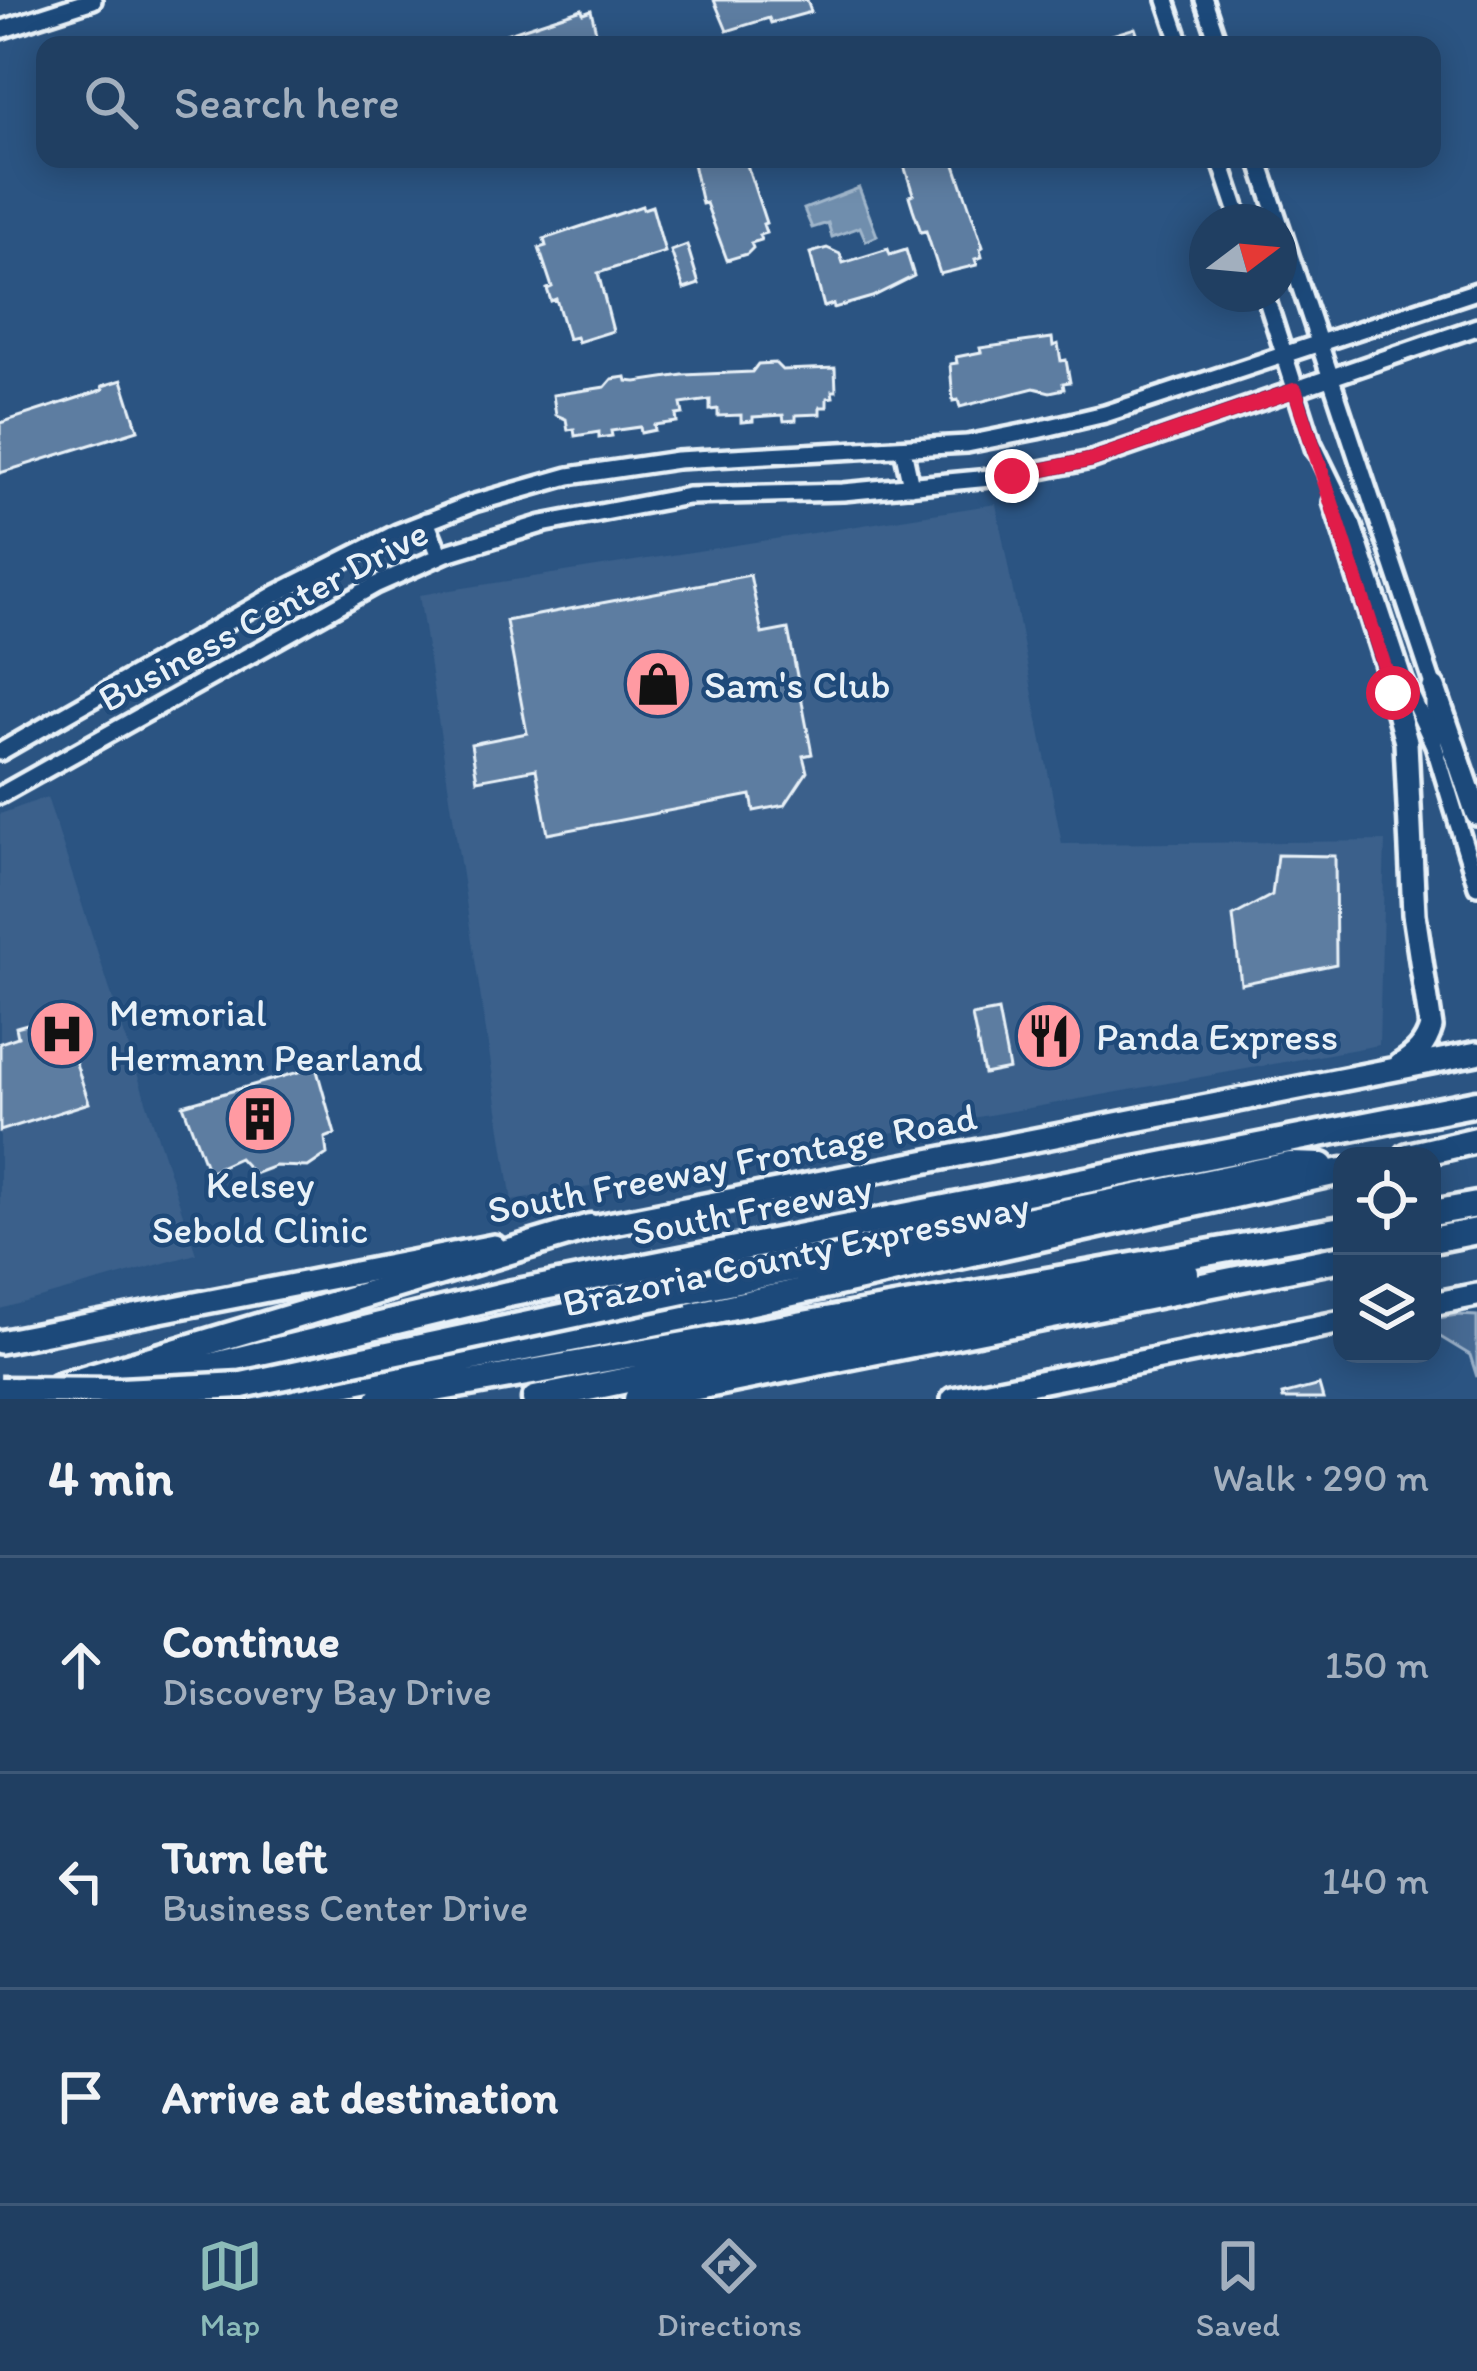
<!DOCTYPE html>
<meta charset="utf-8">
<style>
:root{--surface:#203f62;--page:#284668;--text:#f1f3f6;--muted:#a2afbe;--line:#3d5877;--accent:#8bbbb9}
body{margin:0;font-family:Itim,sans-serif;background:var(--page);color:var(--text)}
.controls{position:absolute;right:36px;bottom:36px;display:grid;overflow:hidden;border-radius:24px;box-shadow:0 6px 30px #0003}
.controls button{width:108px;height:108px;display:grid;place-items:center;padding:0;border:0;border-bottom:3px solid var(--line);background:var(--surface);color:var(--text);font:60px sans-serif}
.compass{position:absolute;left:1189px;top:204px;width:108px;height:108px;border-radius:50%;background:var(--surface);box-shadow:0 6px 30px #0003;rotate:74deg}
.stop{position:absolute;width:36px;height:36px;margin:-27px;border:9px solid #e11d48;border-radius:50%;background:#fff}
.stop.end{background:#e11d48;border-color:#fff;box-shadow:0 3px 12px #0008}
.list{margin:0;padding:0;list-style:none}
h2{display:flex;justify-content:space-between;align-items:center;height:156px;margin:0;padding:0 48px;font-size:51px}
h2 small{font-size:39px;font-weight:400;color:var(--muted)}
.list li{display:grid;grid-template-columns:78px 1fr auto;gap:36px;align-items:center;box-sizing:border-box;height:216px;padding:0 48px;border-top:3px solid var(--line)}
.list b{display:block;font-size:45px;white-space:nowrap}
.list p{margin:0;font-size:39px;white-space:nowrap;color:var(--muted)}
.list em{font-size:39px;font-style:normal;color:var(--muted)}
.icon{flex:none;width:66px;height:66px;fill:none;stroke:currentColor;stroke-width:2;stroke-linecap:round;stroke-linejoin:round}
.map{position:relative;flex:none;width:1477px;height:1399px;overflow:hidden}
.search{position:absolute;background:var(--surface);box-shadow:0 6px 30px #0003;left:36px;right:36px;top:36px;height:132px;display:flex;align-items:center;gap:30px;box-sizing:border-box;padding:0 42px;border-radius:24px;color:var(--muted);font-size:45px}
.sheet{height:804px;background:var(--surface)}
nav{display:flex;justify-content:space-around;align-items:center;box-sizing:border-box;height:168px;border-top:3px solid var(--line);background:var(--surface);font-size:33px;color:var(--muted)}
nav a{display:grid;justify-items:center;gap:6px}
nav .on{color:var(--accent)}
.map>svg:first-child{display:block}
</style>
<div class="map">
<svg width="1477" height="1399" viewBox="0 0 1477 1399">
<rect width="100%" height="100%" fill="#2b5482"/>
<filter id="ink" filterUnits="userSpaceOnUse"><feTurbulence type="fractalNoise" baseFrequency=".00833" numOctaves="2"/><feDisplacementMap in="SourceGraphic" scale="24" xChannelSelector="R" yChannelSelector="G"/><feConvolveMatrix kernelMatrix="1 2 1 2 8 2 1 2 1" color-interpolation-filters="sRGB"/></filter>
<g filter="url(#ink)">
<path fill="#3a608b" d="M 996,504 L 1062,844 L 1385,841 L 1379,1045 L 512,1201 L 419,595 Z
M 47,797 L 196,1254 L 0,1309 L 0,814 Z"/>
<path fill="#476b93" stroke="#98aec6" stroke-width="3" d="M 1457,1315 L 1477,1316 L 1477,1377 L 1470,1355 L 1432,1332 L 1432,1319 Z"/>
<path fill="#708ead" stroke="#a0b6cb" stroke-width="3" d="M 859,188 L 877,236 L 866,241 L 860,227 L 832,237 L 828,223 L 812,228 L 804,209 Z"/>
<path fill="#5d7da1" stroke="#e8f1f8" stroke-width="3" d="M 714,0 L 807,0 L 811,12 L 771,23 L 769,18 L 727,31 Z
M 582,9 L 583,13 L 591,10 L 599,45 L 485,45 L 506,34 Z
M 1135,28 L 1141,45 L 1088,45 L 1088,42 Z
M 692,159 L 745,159 L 766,223 L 763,224 L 766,233 L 759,235 L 761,240 L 751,243 L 753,248 L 747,254 L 727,260 L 706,203 L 702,204 Z
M 902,159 L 951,159 L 955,165 L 983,247 L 980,249 L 982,257 L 975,259 L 977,265 L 940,274 L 926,231 L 921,232 L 913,209 L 909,196 L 913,194 Z
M 642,206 L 643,209 L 652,206 L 665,252 L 598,273 L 613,331 L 578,342 L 576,337 L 568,339 L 556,299 L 551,301 L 547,289 L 552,287 L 539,248 L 546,246 L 544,239 Z
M 687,245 L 699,284 L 684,289 L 671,251 Z
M 827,248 L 840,254 L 843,263 L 888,249 L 890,255 L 906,250 L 914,276 L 872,297 L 834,308 L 833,304 L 824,307 L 810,253 Z
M 1052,338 L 1053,346 L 1058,344 L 1061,361 L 1066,360 L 1070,382 L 1063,383 L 1064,389 L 1050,392 L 1034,388 L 960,407 L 958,400 L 953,401 L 950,364 L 957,363 L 956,357 L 981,352 L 980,348 Z
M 775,363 L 782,370 L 835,368 L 836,391 L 832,391 L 833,397 L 827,398 L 827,407 L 820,407 L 820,414 L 796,415 L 796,420 L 784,421 L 783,415 L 753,417 L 753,421 L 741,422 L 741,415 L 718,416 L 718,409 L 710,410 L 710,400 L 681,404 L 683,414 L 676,415 L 677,422 L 654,425 L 655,430 L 641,433 L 640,427 L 611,431 L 612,436 L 599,438 L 599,432 L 575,436 L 574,429 L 568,430 L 566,419 L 556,415 L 553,395 L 605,387 L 612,379 L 626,377 L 627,381 L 636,382 L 683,375 L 752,372 L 758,364 Z
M 122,380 L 138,430 L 0,473 L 0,423 L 96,392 L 103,389 L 102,386 Z
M 750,575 L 762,634 L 788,629 L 812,754 L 803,756 L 807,772 L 785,805 L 754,811 L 751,795 L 548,834 L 536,769 L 477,780 L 471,744 L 527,733 L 506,621 Z
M 1277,855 L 1335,856 L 1336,964 L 1241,984 L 1233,916 L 1272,895 Z
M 998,1011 L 1009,1069 L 984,1074 L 972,1016 Z
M 34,1022 L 37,1031 L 63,1024 L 89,1103 L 0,1131 L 0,1043 L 18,1037 L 16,1027 Z
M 316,1067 L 335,1134 L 325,1138 L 327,1154 L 308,1167 L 275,1166 L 254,1174 L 239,1158 L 208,1172 L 183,1105 Z
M 1319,1385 L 1323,1399 L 1283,1399 L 1282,1395 Z"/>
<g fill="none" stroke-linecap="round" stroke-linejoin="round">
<defs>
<path id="minor" d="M 1166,0 L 1181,45
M 1204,0 L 1219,45
M 0,30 L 93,0
M 1220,159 L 1241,222
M 1258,159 L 1434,688 L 1434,745
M 1265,294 L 1315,451
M 1313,444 L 1353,526 L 1404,680 L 1434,745 L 1477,886
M 903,449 L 911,486
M 1332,502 L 1394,698
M 426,521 L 440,556
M 0,752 L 276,594 L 397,533 L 474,503 L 569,476 L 677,460 L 967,444 L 1037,430 L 1105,414 L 1477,291
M 0,795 L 375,585 L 447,553 L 542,524 L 688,496 L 843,492 L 1011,476 L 1091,460 L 1477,327"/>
<path id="major" d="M 1434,688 L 1477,814
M 1394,698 L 1406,742 L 1414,914 L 1431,1027 C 1426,1045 1416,1055 1400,1065
M 578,1230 L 1477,1053
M 1432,1304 L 1477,1295
M 0,1342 L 494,1246
M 953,1399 L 1342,1322"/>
<path id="highway" d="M 1408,1156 L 1477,1140
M 1432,1213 L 1477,1205
M 1432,1240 L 1477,1231
M 684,1291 L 1290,1165 L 1322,1166
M 141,1383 L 508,1294 L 1477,1103
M 58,1387 L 590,1227
M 262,1399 L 689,1316 L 1342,1171
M 379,1399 L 1342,1229
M 535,1399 L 874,1329 L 1186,1273
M 637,1399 L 1342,1258"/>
</defs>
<use href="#minor" stroke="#e8f1f8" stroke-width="24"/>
<use href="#major" stroke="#e8f1f8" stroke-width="30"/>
<use href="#highway" stroke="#e8f1f8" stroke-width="33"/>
<use href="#minor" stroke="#1f4a7a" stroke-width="15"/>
<use href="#major" stroke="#1f4a7a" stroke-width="21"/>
<use href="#highway" stroke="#1f4a7a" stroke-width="24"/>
<defs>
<path id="highway-bridge" d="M 0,1390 L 121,1391 L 242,1385 L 684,1291"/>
</defs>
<use href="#highway-bridge" stroke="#e8f1f8" stroke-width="33" stroke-linecap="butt"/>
<use href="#highway-bridge" stroke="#1f4a7a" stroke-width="24"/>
</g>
</g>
<g fill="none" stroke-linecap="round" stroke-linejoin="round" filter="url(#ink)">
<path stroke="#e11d48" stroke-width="15" d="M 1012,476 L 1091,460 L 1295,390 L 1393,693"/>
</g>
<defs>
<symbol id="shop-disc" viewBox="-11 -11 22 22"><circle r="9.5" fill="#ff9aa2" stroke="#1f4a7a"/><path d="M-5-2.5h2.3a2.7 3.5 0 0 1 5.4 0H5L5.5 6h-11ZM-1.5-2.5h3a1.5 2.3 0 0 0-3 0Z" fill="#111"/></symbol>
<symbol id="hospital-disc" viewBox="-11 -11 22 22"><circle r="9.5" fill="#ff9aa2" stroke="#1f4a7a"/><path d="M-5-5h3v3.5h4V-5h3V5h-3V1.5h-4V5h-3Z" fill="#111"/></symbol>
<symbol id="restaurant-disc" viewBox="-11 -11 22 22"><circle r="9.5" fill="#ff9aa2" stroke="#1f4a7a"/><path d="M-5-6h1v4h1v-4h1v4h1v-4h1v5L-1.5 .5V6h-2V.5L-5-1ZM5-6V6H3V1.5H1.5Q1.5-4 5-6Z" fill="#111"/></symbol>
<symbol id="building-disc" viewBox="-11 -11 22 22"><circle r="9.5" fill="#ff9aa2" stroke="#1f4a7a"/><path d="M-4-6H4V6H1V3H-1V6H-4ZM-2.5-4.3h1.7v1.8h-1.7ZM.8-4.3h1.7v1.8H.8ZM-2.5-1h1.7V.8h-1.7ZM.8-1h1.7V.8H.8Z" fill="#111"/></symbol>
</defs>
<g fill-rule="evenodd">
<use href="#shop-disc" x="620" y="646" width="76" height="76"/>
<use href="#hospital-disc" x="24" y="996" width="76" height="76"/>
<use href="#restaurant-disc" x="1011" y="998" width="76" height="76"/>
<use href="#building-disc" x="222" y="1081" width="76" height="76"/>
</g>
<g text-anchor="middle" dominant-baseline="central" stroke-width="9" stroke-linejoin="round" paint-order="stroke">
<g font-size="39" fill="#e8f1f8" stroke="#1f4a7a">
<text transform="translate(263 615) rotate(-28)">Business Center Drive</text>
<text transform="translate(732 1163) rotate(-11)">South Freeway Frontage Road</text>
<text transform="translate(752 1209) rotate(-11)">South Freeway</text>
<text transform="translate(796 1254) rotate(-12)">Brazoria County Expressway</text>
</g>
<g font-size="39" fill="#e8f1f8" stroke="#1f4a7a" text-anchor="start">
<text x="704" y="684">Sam's Club</text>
<text x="109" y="1012">Memorial<tspan x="109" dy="45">Hermann Pearland</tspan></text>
<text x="1096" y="1036">Panda Express</text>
<text x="260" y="1184" text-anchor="middle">Kelsey<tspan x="260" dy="45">Sebold Clinic</tspan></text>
</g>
</g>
</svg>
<div class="controls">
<button><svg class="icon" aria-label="locate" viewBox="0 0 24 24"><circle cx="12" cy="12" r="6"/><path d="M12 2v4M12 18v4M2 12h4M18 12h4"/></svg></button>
<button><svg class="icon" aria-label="layers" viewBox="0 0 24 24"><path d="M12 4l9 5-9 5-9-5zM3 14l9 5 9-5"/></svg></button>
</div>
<svg class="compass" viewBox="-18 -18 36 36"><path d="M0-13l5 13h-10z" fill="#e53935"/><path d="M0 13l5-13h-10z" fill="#a2afbe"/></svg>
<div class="stop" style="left:1393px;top:693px"></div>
<div class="stop end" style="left:1012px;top:476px"></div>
<div class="search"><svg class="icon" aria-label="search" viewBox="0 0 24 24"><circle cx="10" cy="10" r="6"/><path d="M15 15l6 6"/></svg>Search here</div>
</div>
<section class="sheet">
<h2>4 min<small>Walk · 290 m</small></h2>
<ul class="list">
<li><svg class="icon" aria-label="ahead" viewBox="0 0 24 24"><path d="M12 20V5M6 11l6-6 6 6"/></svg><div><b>Continue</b><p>Discovery Bay Drive</p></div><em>150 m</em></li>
<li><svg class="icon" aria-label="left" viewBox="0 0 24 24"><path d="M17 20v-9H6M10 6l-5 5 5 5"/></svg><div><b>Turn left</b><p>Business Center Drive</p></div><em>140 m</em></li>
<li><svg class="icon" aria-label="arrive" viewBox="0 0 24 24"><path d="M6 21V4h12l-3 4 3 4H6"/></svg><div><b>Arrive at destination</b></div></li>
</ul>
</section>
<nav>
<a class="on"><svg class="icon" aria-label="map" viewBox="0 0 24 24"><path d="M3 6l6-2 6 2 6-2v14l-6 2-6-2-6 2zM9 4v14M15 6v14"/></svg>Map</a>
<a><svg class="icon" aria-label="directions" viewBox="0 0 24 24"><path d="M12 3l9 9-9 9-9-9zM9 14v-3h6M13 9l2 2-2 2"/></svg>Directions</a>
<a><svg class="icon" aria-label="saved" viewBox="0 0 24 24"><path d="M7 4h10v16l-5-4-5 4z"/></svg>Saved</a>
</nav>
